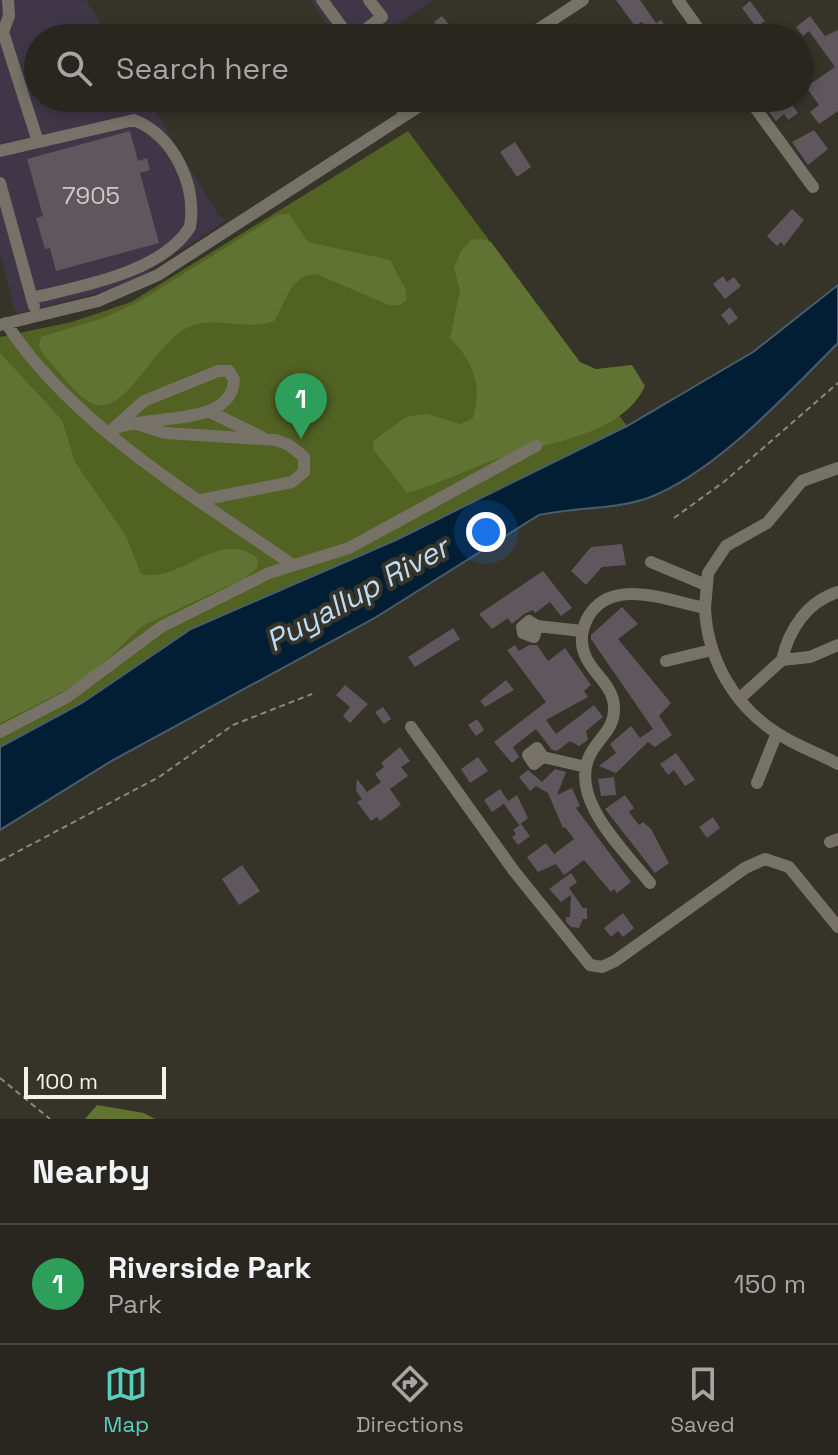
<!DOCTYPE html>
<style>
:root{--surface:#28261f;--page:#34322c;--text:#f1f3f6;--muted:#a5a5a4;--line:#44433d;--accent:#5acebd}
body{margin:0;font-family:"Space Grotesk",sans-serif;background:var(--page);color:var(--text)}
.scale{position:absolute;left:24px;bottom:20px;width:142px;box-sizing:border-box;padding-left:8px;border:4px solid #f3f1ea;border-top:0;font-size:22px;line-height:28px;white-space:nowrap;color:#f3f1ea;-webkit-text-stroke:6px #363329;paint-order:stroke}
.you{position:absolute;left:486px;top:532px;width:28px;height:28px;margin:-20px;border:6px solid #fff;border-radius:50%;background:#1a73e8;box-shadow:0 0 0 12px #1a73e833}
.badge{display:grid;place-items:center;width:52px;height:52px;border-radius:50%;background:var(--accent);color:#fff;font-size:26px;font-weight:700}
.pin{position:absolute;translate:-50% -66px;filter:drop-shadow(0 2px 4px #0008)}
.pin::after{content:'';position:absolute;top:42px;width:28px;height:24px;background:inherit;clip-path:polygon(0 0,100% 0,50% 100%)}
.list{margin:0;padding:0;list-style:none}
h2{display:flex;justify-content:space-between;align-items:center;height:104px;margin:0;padding:0 32px;font-size:34px}
h2 small{font-size:26px;font-weight:400;color:var(--muted)}
.list li{display:grid;grid-template-columns:52px 1fr auto;gap:24px;align-items:center;box-sizing:border-box;height:120px;padding:0 32px;border-top:2px solid var(--line)}
.list b{display:block;font-size:30px;white-space:nowrap}
.list p{margin:0;font-size:26px;white-space:nowrap;color:var(--muted)}
.list em{font-size:26px;font-style:normal;color:var(--muted)}
.icon{flex:none;width:44px;height:44px;fill:none;stroke:currentColor;stroke-width:2;stroke-linecap:round;stroke-linejoin:round}
.map{position:relative;flex:none;width:838px;height:1119px;overflow:hidden}
.search{position:absolute;background:var(--surface);box-shadow:0 4px 12px #0003;left:24px;right:24px;top:24px;height:88px;display:flex;align-items:center;gap:20px;box-sizing:border-box;padding:0 28px;border-radius:44px;color:var(--muted);font-size:30px}
.sheet{height:224px;background:var(--surface)}
nav{display:flex;justify-content:space-around;align-items:center;box-sizing:border-box;height:112px;border-top:2px solid var(--line);background:var(--surface);font-size:22px;color:var(--muted)}
nav a{display:grid;justify-items:center;gap:4px}
nav .on{color:var(--accent)}
.map>svg:first-child{display:block}
</style>
<div class="map">
<svg width="838" height="1119" viewBox="0 0 838 1119">
<rect width="100%" height="100%" fill="#363329"/>
<path fill="#3f3647" d="M 0,0 L 86,0 L 110,38 L 38,38 L 38,98 L 147,98 L 219,216 L 227,220 L 143,275 L 110,290 L 16,314 L 0,253 Z
M 310,0 L 433,0 L 375,38 L 338,38 Z"/>
<path fill="#516222" d="M 408,131 L 627,426 L 396,540 L 191,629 L 82,703 L 0,747 L 0,337 L 72,322 L 131,302 Z"/>
<path fill="#617332" d="M 289,214 L 308,242 L 390,260 L 405,288 L 407,300 L 400,305 L 389,305 L 316,274 C 290,275 286,303 274,321 C 249,331 219,317 194,325 C 153,338 124,428 86,400 C 70,388 57,369 43,354 L 39,345 L 41,337 L 106,317 L 140,301 L 278,215 Z
M 481,239 L 491,242 L 580,362 L 596,369 L 632,365 L 645,386 C 622,436 547,442 500,458 C 468,469 439,484 407,493 L 373,449 L 374,440 L 406,417 L 427,414 L 461,424 L 473,418 C 483,385 473,361 450,338 L 460,290 L 454,268 L 461,251 L 471,240 Z
M 0,353 L 62,420 L 75,462 L 126,536 L 141,574 C 182,584 219,526 258,559 L 257,568 L 245,578 L 142,626 L 84,681 L 0,723 Z
M 97,1105 L 144,1113 L 155,1119 L 85,1119 Z"/>
<path fill="#011e34" stroke="#4a5d6b" stroke-width="2" d="M 838,285 L 838,343 C 788,393 715,473 648,498 C 614,510 575,507 539,515 L 373,619 L 113,760 L 0,830 L 0,747 L 82,703 L 191,629 L 396,540 L 627,426 L 753,352 Z"/>
<path fill="#60565e" d="M 616,0 L 640,0 L 656,23 L 661,20 L 673,38 L 653,38 L 642,22 L 635,26 Z
M 750,1 L 765,21 L 756,27 L 742,8 Z
M 442,16 L 455,32 L 448,38 L 434,22 Z
M 810,16 L 825,36 L 838,30 L 838,111 L 819,124 L 810,112 L 819,105 L 806,87 L 835,67 L 809,31 L 803,36 L 796,27 Z
M 774,98 L 787,98 L 798,113 L 788,120 L 784,114 L 776,121 L 764,105 Z
M 814,130 L 828,149 L 808,165 L 792,142 Z
M 130,131 L 138,161 L 147,158 L 150,170 L 140,173 L 159,243 L 56,271 L 50,248 L 45,249 L 36,218 L 43,216 L 27,159 Z
M 515,142 L 531,167 L 517,177 L 500,152 Z
M 792,209 L 804,220 L 784,246 L 781,242 L 777,246 L 767,236 Z
M 723,276 L 727,282 L 734,277 L 741,286 L 725,299 L 713,284 Z
M 730,307 L 738,318 L 729,325 L 721,315 Z
M 622,544 L 626,565 L 602,567 L 586,585 L 571,571 L 591,547 Z
M 543,571 L 572,608 L 561,616 L 550,602 L 535,613 L 533,610 L 524,614 L 512,624 L 508,618 L 492,629 L 479,614 Z
M 622,607 L 638,624 L 618,639 L 671,703 L 659,716 L 672,735 L 655,747 L 648,742 L 616,773 L 599,766 L 616,753 L 610,744 L 631,726 L 640,738 L 653,729 L 591,639 L 591,635 Z
M 453,628 L 460,639 L 415,667 L 408,657 Z
M 515,645 L 519,651 L 529,645 L 537,645 L 548,661 L 565,648 L 591,685 L 584,691 L 588,697 L 546,720 L 556,734 L 594,705 L 603,717 L 586,731 L 588,740 L 579,746 L 570,741 L 557,751 L 552,750 L 536,729 L 513,747 L 519,757 L 512,763 L 494,742 L 546,702 L 507,650 Z
M 506,680 L 514,690 L 485,707 L 480,701 Z
M 345,685 L 368,704 L 350,723 L 343,716 L 350,707 L 336,695 Z
M 383,707 L 391,719 L 384,724 L 375,712 Z
M 477,719 L 484,730 L 476,736 L 468,725 Z
M 400,747 L 410,761 L 401,767 L 408,776 L 390,789 L 401,805 L 380,821 L 377,817 L 371,821 L 357,802 L 362,799 L 356,791 L 357,779 L 367,792 L 381,782 L 375,774 L 384,767 L 381,763 Z
M 676,753 L 695,780 L 685,786 L 674,770 L 668,775 L 660,764 Z
M 478,757 L 488,771 L 470,783 L 461,769 Z
M 555,769 L 566,772 L 557,795 L 572,788 L 580,806 L 576,808 L 631,882 L 617,893 L 614,889 L 611,892 L 584,860 L 564,875 L 556,864 L 538,872 L 527,857 L 546,843 L 554,854 L 574,839 L 565,827 L 563,828 L 548,793 L 536,786 L 530,791 L 519,777 L 528,770 L 542,782 Z
M 614,777 L 616,795 L 601,796 L 598,779 Z
M 500,789 L 508,801 L 492,812 L 484,800 Z
M 517,795 L 528,818 L 519,825 L 504,804 Z
M 625,795 L 634,808 L 629,812 L 639,825 L 643,822 L 651,829 L 669,863 L 655,873 L 605,809 Z
M 713,817 L 720,828 L 707,838 L 699,827 Z
M 521,824 L 530,836 L 518,845 L 512,837 L 516,834 L 513,830 Z
M 242,865 L 260,891 L 239,905 L 222,879 Z
M 571,873 L 577,882 L 569,888 L 583,908 L 587,908 L 587,919 L 583,919 L 579,928 L 571,927 L 566,922 L 566,917 L 570,917 L 571,895 L 561,902 L 549,889 Z
M 623,913 L 634,928 L 623,937 L 618,931 L 611,937 L 604,928 Z"/>
<g fill="none" stroke-linecap="round" stroke-linejoin="round">
<path stroke="#8a887f" stroke-width="2" stroke-dasharray="6 4" stroke-linecap="butt" d="M 674,518 L 725,481 L 838,383
M 0,861 L 159,777 L 233,725 L 312,694
M 0,1078 L 50,1119"/>
<path stroke="#767267" stroke-width="12" d="M 8,0 L 9,16 L 3,32 L 38,142
M 322,0 L 350,38
M 678,0 L 705,38
M 354,38 L 382,17 L 369,0
M 525,38 L 583,0
M 394,98 L 406,115
M 748,98 L 813,187
M 0,151 L 134,120 C 174,136 197,185 190,227 C 161,273 81,286 32,298
M 0,183 L 34,306
M 6,323 C 71,424 195,497 293,565
M 0,325 L 98,301 L 158,275 L 432,98
M 210,412 L 262,437
M 134,423 L 165,433 L 276,440 L 289,445 L 304,457 L 304,472 L 292,482 L 201,500
M 108,432 C 140,411 231,431 234,380 L 229,371 L 218,371 L 144,401 L 116,426
M 651,562 L 706,585
M 838,592 C 807,602 789,629 782,660 L 810,657 L 838,645
M 705,608 L 708,573 L 726,546 L 767,523 L 802,481 L 838,468
M 537,626 L 534,637 L 523,633 L 522,627 L 529,621 L 537,626 L 582,631
M 666,661 L 712,650
M 739,699 L 782,660
M 411,727 L 514,871 L 590,965 L 602,967 L 615,961 L 745,868 L 765,859 L 789,867 L 838,927
M 0,732 L 67,697 L 161,627 L 269,573 L 349,548 L 536,446
M 543,757 L 534,764 L 528,755 L 537,748 L 543,757 L 586,767
M 757,783 L 777,733
M 830,842 L 838,839
M 650,883 C 625,851 568,799 590,755 C 598,738 615,729 614,708 C 614,685 592,674 585,655 C 580,643 581,631 587,619 C 610,575 669,601 705,608 C 707,658 734,706 777,733 C 796,746 818,753 838,764"/>
</g>
<g text-anchor="middle" dominant-baseline="central" stroke-width="8" stroke-linejoin="round" paint-order="stroke">
<g font-size="24" fill="#cecac7">
<text x="91" y="195">7905</text>
</g>
<g font-size="30" font-style="italic" fill="#bedcf7" stroke="#363329">
<text transform="translate(357 594) rotate(-29)">Puyallup River</text>
</g>
</g>
</svg>
<div class="scale">100 m</div>
<div class="you"></div>
<div class="pin badge" style="left:301px;top:439px;background:#2e9e5b">1</div>
<div class="search"><svg class="icon" aria-label="search" viewBox="0 0 24 24"><circle cx="10" cy="10" r="6"/><path d="M15 15l6 6"/></svg>Search here</div>
</div>
<section class="sheet">
<h2>Nearby<small></small></h2>
<ul class="list">
<li><span class="badge" style="background:#2e9e5b">1</span><div><b>Riverside Park</b><p>Park</p></div><em>150 m</em></li>
</ul>
</section>
<nav>
<a class="on"><svg class="icon" aria-label="map" viewBox="0 0 24 24"><path d="M3 6l6-2 6 2 6-2v14l-6 2-6-2-6 2zM9 4v14M15 6v14"/></svg>Map</a>
<a><svg class="icon" aria-label="directions" viewBox="0 0 24 24"><path d="M12 3l9 9-9 9-9-9zM9 14v-3h6M13 9l2 2-2 2"/></svg>Directions</a>
<a><svg class="icon" aria-label="saved" viewBox="0 0 24 24"><path d="M7 4h10v16l-5-4-5 4z"/></svg>Saved</a>
</nav>
